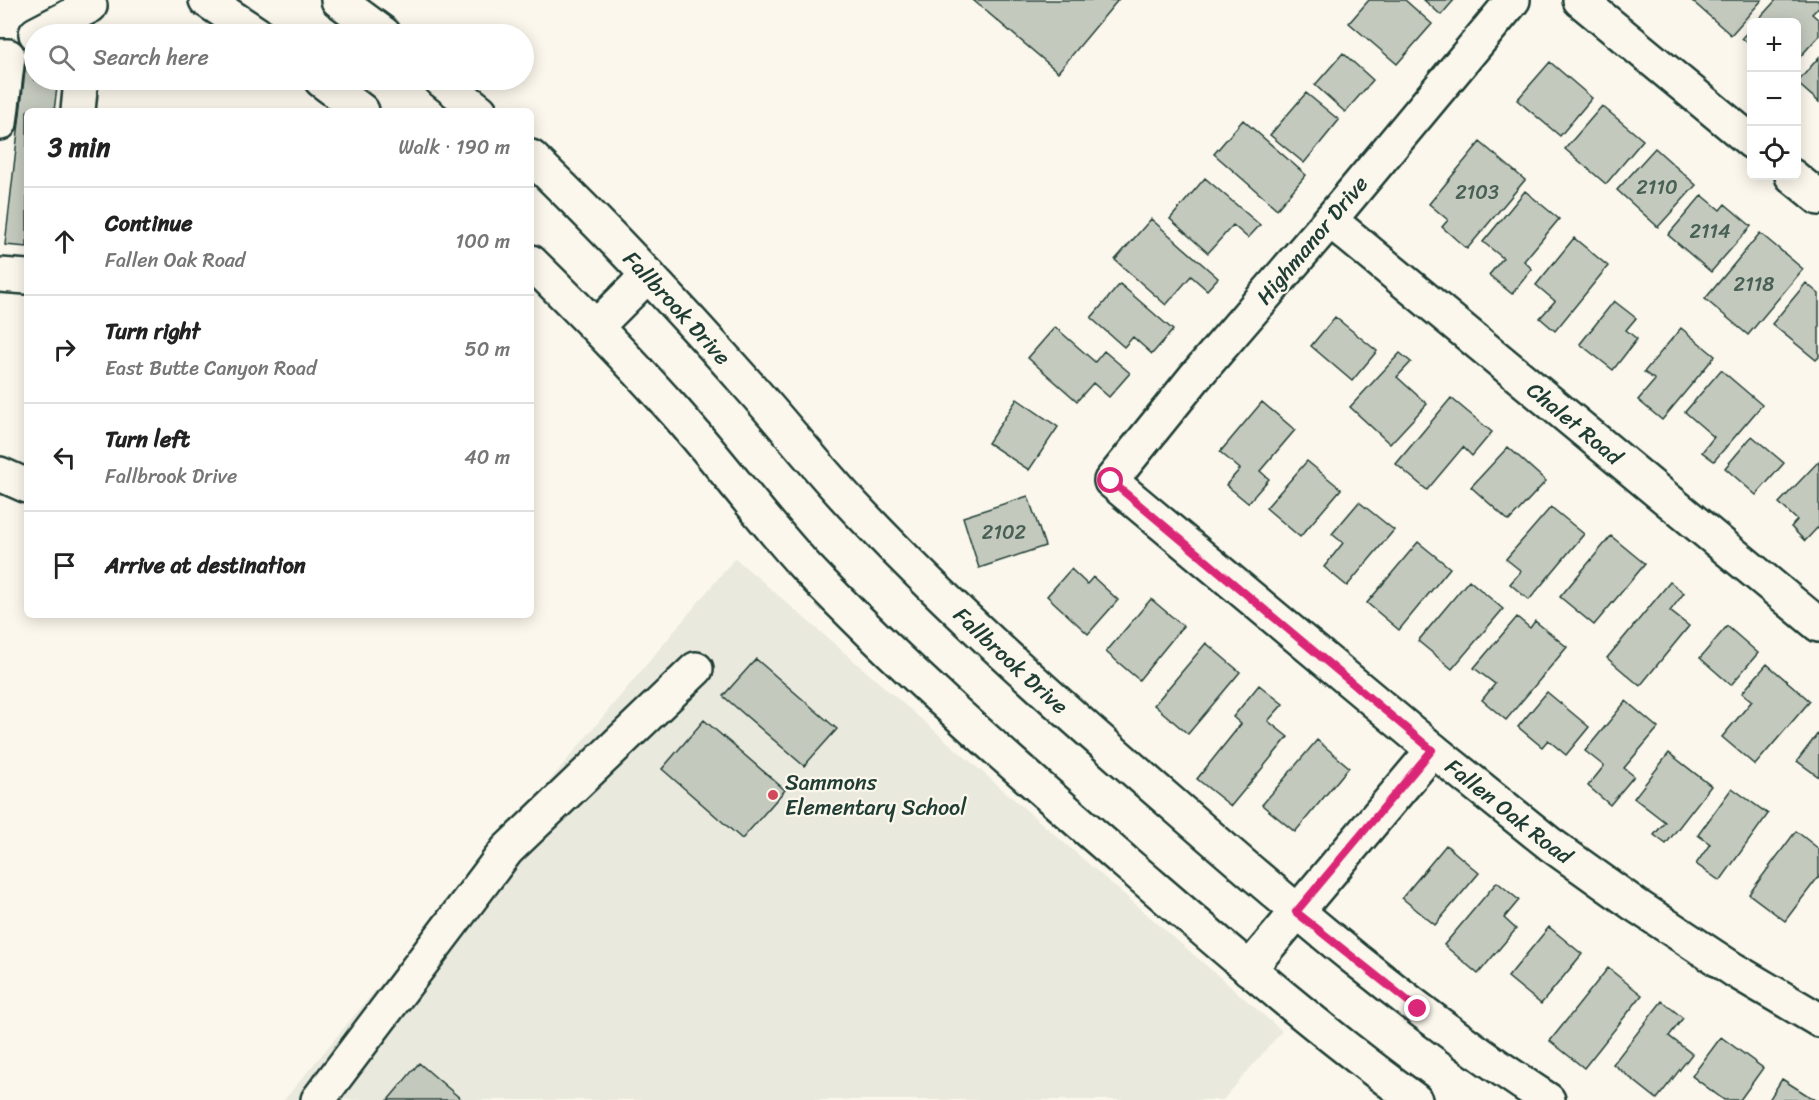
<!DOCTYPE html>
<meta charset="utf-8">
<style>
:root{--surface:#fff;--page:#f2f2f2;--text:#222;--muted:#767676;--line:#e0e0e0}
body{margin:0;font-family:Sriracha,sans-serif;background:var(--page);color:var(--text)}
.controls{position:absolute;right:18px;top:18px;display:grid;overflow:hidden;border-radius:9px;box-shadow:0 3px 15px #0003}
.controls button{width:54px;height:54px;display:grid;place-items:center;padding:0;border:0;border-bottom:2px solid var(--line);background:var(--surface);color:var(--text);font:30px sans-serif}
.stop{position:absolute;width:18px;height:18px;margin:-14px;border:4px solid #db2777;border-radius:50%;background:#fff}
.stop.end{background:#db2777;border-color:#fff;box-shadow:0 2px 6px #0008}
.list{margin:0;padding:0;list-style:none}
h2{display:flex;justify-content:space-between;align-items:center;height:78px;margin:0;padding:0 24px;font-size:26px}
h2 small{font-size:20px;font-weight:400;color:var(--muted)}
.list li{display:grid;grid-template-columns:39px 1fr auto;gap:18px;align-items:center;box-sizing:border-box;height:108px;padding:0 24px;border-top:2px solid var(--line)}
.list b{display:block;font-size:22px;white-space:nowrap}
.list p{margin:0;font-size:20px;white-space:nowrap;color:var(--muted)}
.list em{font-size:20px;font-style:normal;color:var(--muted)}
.icon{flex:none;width:33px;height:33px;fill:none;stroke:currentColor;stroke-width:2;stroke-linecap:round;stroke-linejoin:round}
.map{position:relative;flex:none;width:1819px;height:1100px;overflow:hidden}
.search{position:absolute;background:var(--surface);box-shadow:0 3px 15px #0003;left:24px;top:24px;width:510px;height:66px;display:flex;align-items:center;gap:15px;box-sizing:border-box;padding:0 21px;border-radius:33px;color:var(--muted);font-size:22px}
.panel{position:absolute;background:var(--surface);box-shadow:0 3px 15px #0003;left:24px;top:108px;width:510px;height:510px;border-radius:9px}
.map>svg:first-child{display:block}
</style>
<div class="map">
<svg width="1819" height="1100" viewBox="0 0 1819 1100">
<rect width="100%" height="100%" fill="#fbf7ec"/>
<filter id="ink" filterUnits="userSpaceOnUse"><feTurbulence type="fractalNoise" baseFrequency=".0167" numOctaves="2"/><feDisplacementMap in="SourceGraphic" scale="12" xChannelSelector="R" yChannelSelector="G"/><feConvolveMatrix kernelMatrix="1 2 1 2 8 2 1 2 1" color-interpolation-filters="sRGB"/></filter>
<g filter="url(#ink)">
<path fill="#eae9de" d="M 735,558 L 1282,1031 L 1223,1100 L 284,1100 Z"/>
<path fill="#c4c9be" stroke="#1f3d34" stroke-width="1.5" d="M 973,0 L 1118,0 L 1058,72 Z
M 1369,0 L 1405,0 L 1432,24 L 1397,64 L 1349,23 Z
M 1424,0 L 1454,0 L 1441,15 Z
M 1691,0 L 1762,0 L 1731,35 Z
M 1776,0 L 1817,0 L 1819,2 L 1819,7 L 1812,14 L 1819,20 L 1819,36 L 1796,61 L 1796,22 L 1756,22 Z
M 1752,27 L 1752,47 L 1742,38 Z
M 28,44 L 34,44 L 34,80 L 58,80 L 54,111 L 27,111 L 27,247 L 5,245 Z
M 1343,53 L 1373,80 L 1345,112 L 1315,85 Z
M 1819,57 L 1819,102 L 1797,83 Z
M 1550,62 L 1592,98 L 1560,136 L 1517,100 Z
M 1306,93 L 1339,120 L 1304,163 L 1270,135 Z
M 1602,106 L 1643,140 L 1606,184 L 1565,149 Z
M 1243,120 L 1306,175 L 1277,209 L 1214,154 Z
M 1480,142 L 1525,180 L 1467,249 L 1442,227 L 1448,220 L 1429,204 Z
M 1655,148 L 1696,185 L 1658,227 L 1617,190 Z
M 1205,178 L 1260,225 L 1248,238 L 1233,225 L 1208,253 L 1170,219 Z
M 1525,191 L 1559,219 L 1524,261 L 1532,269 L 1512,294 L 1489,275 L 1503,258 L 1483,242 Z
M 1702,195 L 1720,210 L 1725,204 L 1751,226 L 1711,272 L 1668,235 Z
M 1151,219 L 1218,278 L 1207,290 L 1191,276 L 1166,305 L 1115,260 Z
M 1760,233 L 1803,269 L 1748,335 L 1705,299 Z
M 1574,238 L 1608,266 L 1555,331 L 1540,318 L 1555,301 L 1536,285 Z
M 1806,283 L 1819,294 L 1819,357 L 1816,360 L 1772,324 Z
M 1120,284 L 1173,330 L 1152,354 L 1133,337 L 1124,347 L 1091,318 Z
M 1614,301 L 1636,318 L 1626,330 L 1637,339 L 1613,370 L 1580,344 Z
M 1335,317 L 1377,351 L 1352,381 L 1311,346 Z
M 1055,327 L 1095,362 L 1104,351 L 1130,373 L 1109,397 L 1093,383 L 1077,401 L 1028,358 Z
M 1681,328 L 1715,356 L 1662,420 L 1638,400 L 1655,380 L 1644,372 Z
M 1400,353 L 1411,362 L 1397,377 L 1427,404 L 1390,444 L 1350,407 Z
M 1721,370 L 1762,405 L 1714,461 L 1702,452 L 1714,437 L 1685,412 Z
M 1451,398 L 1492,432 L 1472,456 L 1463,447 L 1427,490 L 1396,464 Z
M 1017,399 L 1058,427 L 1029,470 L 988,443 Z
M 1262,402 L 1295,430 L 1260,471 L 1269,479 L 1248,503 L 1226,485 L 1240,469 L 1220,452 Z
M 1752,436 L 1784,463 L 1756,495 L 1725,468 Z
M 1508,447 L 1546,481 L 1509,521 L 1471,487 Z
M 1307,461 L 1341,489 L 1300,537 L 1266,508 Z
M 1819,461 L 1819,526 L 1805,541 L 1791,527 L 1797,520 L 1779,503 Z
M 1028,496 L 1045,546 L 979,568 L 963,517 Z
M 1359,502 L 1394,530 L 1347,586 L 1324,567 L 1343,543 L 1332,534 Z
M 1551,507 L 1584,534 L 1529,600 L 1510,584 L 1521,571 L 1506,559 Z
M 1611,536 L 1645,564 L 1594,625 L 1560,597 Z
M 1418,542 L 1450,568 L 1399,630 L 1367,603 Z
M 1071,569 L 1087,584 L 1093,577 L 1118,600 L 1088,634 L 1047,596 Z
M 1469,580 L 1503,609 L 1452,669 L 1418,641 Z
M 1670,582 L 1684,593 L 1670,611 L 1689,626 L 1640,686 L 1607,658 Z
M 1151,599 L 1183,626 L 1139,680 L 1106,652 Z
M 1517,617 L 1530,628 L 1535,621 L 1567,647 L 1506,720 L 1482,700 L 1495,684 L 1474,668 Z
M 1727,626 L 1758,653 L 1731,685 L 1700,658 Z
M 1206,643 L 1240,672 L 1188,734 L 1154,705 Z
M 756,659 L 837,729 L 804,766 L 723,696 Z
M 1767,664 L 1810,701 L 1755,765 L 1722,737 L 1752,701 L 1742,693 Z
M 1259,685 L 1283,704 L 1268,721 L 1288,737 L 1231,806 L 1197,779 L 1241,724 L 1233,717 Z
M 1547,692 L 1589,727 L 1566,755 L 1548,740 L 1542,747 L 1518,727 Z
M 1626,701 L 1658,728 L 1624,768 L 1634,776 L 1610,805 L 1588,786 L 1604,766 L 1585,751 Z
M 704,720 L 785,790 L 742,839 L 662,769 Z
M 1819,732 L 1819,777 L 1797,761 Z
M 1317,740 L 1349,767 L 1295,832 L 1262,805 Z
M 1669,753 L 1711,786 L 1666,844 L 1654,835 L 1665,822 L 1634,798 Z
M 1732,788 L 1768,814 L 1720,881 L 1696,864 L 1710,844 L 1698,835 Z
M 1796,831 L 1819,849 L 1819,876 L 1785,921 L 1749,894 Z
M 1446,845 L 1479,873 L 1435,925 L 1402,898 Z
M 1497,882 L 1519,900 L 1504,918 L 1516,929 L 1478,974 L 1444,945 Z
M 1549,927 L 1582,954 L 1541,1004 L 1508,977 Z
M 1608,968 L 1642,995 L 1584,1068 L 1550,1041 Z
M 1662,1001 L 1683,1018 L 1669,1036 L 1692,1054 L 1657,1099 L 1613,1064 Z
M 1721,1037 L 1763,1068 L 1740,1100 L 1724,1100 L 1692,1076 Z
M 419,1063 L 462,1100 L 388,1100 Z
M 1782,1079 L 1815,1100 L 1769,1100 Z"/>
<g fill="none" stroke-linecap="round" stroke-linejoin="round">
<defs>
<g id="minor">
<path id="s1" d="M 1513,0 L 1330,220 L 1194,378 L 1111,481 L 1433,750 L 1550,844 L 1634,904 L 1734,970 L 1819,1020"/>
<path d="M 1580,0 L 1752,142"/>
<path d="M 36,34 L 90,6"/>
<path d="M 0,56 L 8,56 L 0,123"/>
<path d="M 78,111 L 81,80"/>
<path d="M 1792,176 L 1819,198"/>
<path id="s2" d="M 1330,220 L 1819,625"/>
<path d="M 0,275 L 27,277"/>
<path d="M 0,474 L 27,486"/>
<path d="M 1249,969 L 1433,750"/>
<path d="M 318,1100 L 507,850 L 696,669"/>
</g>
<g id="major">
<path d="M 206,0 L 257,34"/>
<path d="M 338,0 L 384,34"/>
<path d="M 321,80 L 362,111"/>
<path d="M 441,80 L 480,111"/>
<path id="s3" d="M 531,157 C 607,230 678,306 748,385 C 787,428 822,474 863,516 C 961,619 1068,713 1175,806 C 1294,910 1415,1014 1548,1100"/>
<path d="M 531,262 C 579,309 626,357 671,407 C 718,459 759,516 806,567 C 906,672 1016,767 1126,863 C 1220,944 1314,1027 1415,1100"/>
<path d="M 597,326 L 648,275"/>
</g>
</defs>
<use href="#minor" stroke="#1f3d34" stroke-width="38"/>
<use href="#major" stroke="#1f3d34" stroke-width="38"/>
<use href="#minor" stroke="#fbf7ec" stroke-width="33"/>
<use href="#major" stroke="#fbf7ec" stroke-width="33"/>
</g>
</g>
<g fill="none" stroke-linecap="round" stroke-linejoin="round" filter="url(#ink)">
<path stroke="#db2777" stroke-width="8" d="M 1111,481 L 1432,750 L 1296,912 L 1418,1009"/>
</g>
<circle fill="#d1495b" stroke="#fbf7ec" stroke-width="2" cx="773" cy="795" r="6"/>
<g text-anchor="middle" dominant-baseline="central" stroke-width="4.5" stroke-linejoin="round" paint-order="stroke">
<g font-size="20" fill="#486056">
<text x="1657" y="187">2110</text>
<text x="1477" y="192">2103</text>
<text x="1710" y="231">2114</text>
<text x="1754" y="284">2118</text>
<text x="1004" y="532">2102</text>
</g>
<g font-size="22" fill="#1f3d34" stroke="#fbf7ec">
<text transform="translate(1312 240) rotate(-50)">Highmanor Drive</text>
<text stroke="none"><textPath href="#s3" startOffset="210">Fallbrook Drive</textPath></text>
<text stroke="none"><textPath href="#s2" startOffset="318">Chalet Road</textPath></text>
<text stroke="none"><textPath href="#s3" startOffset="696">Fallbrook Drive</textPath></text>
<text stroke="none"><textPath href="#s1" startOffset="1144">Fallen Oak Road</textPath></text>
</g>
<g font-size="22" fill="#1f3d34" stroke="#fbf7ec" text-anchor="start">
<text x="785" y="782">Sammons<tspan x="785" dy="25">Elementary School</tspan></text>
</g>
</g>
</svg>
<div class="controls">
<button>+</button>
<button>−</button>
<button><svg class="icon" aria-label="locate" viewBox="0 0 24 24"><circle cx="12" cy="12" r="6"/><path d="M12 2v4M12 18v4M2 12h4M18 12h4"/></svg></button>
</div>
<div class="stop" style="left:1111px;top:481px"></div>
<div class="stop end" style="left:1418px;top:1009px"></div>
<div class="search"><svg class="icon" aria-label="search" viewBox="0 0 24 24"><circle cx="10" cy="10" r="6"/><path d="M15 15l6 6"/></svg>Search here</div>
<section class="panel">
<h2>3 min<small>Walk · 190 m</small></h2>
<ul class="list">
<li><svg class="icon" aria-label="ahead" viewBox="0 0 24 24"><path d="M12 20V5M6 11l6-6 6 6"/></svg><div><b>Continue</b><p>Fallen Oak Road</p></div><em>100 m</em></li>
<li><svg class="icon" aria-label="right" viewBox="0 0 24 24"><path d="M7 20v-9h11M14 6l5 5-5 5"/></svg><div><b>Turn right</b><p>East Butte Canyon Road</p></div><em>50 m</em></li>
<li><svg class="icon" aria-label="left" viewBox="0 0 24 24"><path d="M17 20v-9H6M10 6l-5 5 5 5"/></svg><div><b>Turn left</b><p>Fallbrook Drive</p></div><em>40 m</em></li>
<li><svg class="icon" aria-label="arrive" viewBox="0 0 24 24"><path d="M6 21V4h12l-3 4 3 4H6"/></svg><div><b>Arrive at destination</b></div></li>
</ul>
</section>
</div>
